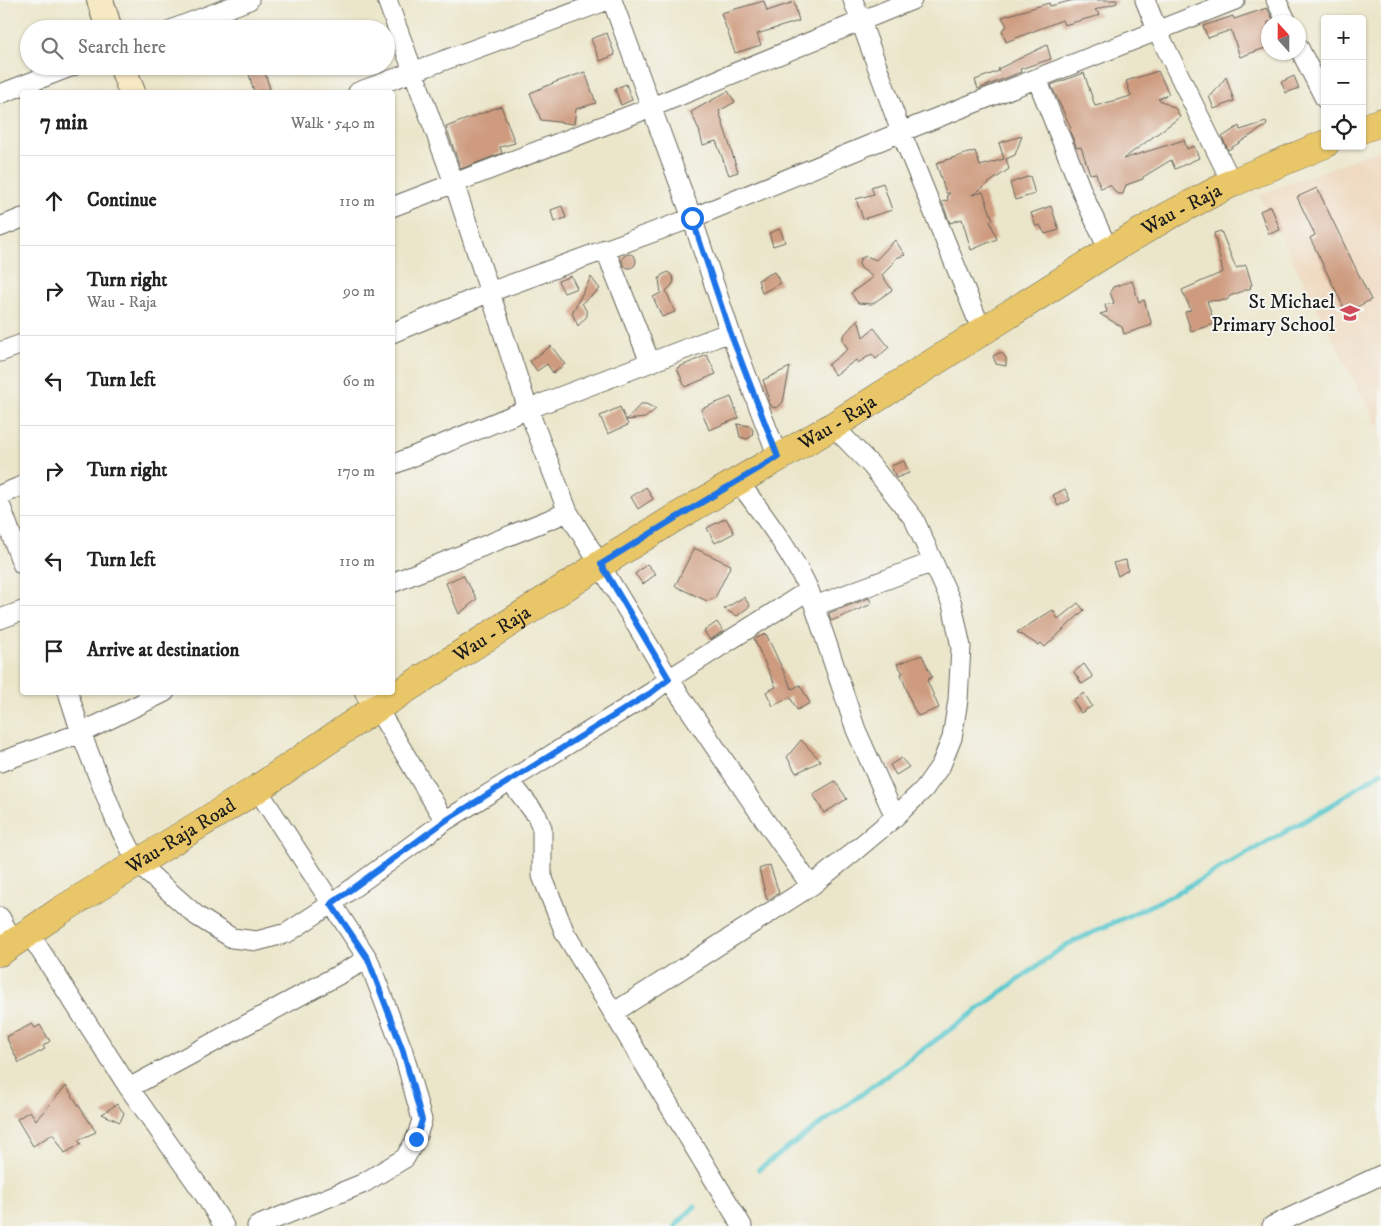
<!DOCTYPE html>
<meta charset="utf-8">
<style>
:root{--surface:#fff;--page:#f6f6f6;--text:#222;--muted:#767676;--line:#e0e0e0}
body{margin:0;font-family:"IM FELL DW Pica",serif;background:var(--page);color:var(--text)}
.controls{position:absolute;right:15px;top:15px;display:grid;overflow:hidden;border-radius:5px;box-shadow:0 1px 4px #0004}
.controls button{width:45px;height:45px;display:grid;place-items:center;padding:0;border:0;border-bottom:1px solid var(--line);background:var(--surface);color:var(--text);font:25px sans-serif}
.compass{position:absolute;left:1261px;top:15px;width:45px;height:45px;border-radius:50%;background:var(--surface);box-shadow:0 1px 4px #0004;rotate:339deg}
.stop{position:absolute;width:15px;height:15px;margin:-11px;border:4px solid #1a73e8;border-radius:50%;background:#fff}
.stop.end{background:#1a73e8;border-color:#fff;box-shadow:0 1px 5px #0008}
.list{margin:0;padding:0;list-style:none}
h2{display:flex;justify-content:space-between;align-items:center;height:65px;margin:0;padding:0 20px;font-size:21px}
h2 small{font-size:16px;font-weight:400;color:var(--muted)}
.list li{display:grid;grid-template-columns:32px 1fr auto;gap:15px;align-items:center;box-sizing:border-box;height:90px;padding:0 20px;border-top:1px solid var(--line)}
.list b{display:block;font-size:19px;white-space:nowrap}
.list p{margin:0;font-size:16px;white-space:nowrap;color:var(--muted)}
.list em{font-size:16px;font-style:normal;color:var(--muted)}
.icon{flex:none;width:28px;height:28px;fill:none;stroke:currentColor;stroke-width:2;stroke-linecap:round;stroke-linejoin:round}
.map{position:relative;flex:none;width:1381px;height:1226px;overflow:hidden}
.search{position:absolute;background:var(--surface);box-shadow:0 1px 4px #0004;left:20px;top:20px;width:375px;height:55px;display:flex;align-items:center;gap:12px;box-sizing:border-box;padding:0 18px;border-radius:28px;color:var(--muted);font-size:19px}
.panel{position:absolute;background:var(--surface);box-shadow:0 1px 4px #0004;left:20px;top:90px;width:375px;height:605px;border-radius:5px}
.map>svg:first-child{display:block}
</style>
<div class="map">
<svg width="1381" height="1226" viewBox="0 0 1381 1226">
<rect width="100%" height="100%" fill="#f6f6f2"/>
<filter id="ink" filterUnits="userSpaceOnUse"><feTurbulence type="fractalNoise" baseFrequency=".02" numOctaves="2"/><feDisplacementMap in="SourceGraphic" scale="10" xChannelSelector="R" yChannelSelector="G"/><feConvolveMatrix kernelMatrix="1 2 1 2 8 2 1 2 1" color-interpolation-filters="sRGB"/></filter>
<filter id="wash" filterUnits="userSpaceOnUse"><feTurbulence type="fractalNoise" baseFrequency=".0096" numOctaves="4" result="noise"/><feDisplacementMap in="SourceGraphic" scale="20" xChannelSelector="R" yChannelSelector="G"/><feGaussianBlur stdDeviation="1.12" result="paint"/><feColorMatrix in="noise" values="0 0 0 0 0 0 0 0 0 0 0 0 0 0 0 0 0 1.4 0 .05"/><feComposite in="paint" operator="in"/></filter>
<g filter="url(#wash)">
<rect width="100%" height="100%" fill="#ebe6ca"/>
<path fill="#eed7bb" d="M 1381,149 L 1381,432 L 1259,195 Z"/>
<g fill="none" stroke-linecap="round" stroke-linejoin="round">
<path stroke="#5cc9cf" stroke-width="5" d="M 759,1169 L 1066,945 L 1175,894 L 1329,807 L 1381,772
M 675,1226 L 695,1206"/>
</g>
<g id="blocks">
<path fill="#ce9b7f" d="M 1074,0 L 1117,0 L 1117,3 L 1095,10 L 1100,15 L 1064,25 L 1062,20 L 1006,42 L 1002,30 L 1007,26 L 1002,17 L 1049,3 L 1050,6 Z
M 764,1 L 767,11 L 794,2 L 799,21 L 757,34 L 761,45 L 735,53 L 721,13 Z
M 1267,8 L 1274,21 L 1268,22 L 1268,47 L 1240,57 L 1231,30 L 1208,38 L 1203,26 L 1233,16 L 1234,19 Z
M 607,33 L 615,55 L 600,61 L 591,39 Z
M 1047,45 L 1051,59 L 1020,69 L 1021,72 L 978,89 L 975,80 L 999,71 L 998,69 Z
M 264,70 L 270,89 L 254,92 L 249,74 Z
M 1158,71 L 1169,94 L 1158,99 L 1176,109 L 1180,117 L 1123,159 L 1184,140 L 1187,149 L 1194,146 L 1199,158 L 1175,169 L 1171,160 L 1143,177 L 1143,179 L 1126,185 L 1123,194 L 1117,194 L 1110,185 L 1100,188 L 1096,173 L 1090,174 L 1081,147 L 1077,148 L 1069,129 L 1071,128 L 1051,85 L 1084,73 L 1095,106 L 1131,96 L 1126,81 Z
M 585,72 L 596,103 L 576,109 L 574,124 L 541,120 L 530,93 L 556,82 Z
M 1294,76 L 1299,88 L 1286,93 L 1281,82 Z
M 1226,77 L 1234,101 L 1214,109 L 1209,96 L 1212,95 Z
M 626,84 L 632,100 L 621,105 L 615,89 Z
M 728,91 L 735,102 L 719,111 L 738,172 L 729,175 L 716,141 L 703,145 L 699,130 L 691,112 Z
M 501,106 L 515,143 L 500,147 L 502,153 L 461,169 L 446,127 Z
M 1266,122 L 1267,125 L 1228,150 L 1222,137 L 1239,126 L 1240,130 Z
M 1022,136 L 1015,155 L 1006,159 L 1009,169 L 972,195 L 983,192 L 993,220 L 990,221 L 997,239 L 971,250 L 962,219 L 950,223 L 942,202 L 948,200 L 947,195 L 950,193 L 946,193 L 936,163 L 975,151 L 980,166 L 1004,159 L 999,143 Z
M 1030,176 L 1035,194 L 1015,200 L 1010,183 Z
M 883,183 L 892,210 L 863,219 L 856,199 L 874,194 L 871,187 Z
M 1317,188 L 1371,300 L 1346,312 L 1310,238 L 1315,235 L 1297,197 Z
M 562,206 L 566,218 L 554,222 L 551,210 Z
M 1051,206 L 1059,230 L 1045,234 L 1040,225 L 1036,227 L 1031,213 Z
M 1271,206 L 1280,230 L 1269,234 L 1260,211 Z
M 780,229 L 785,242 L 773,246 L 769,233 Z
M 1221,231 L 1236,268 L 1246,265 L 1252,285 L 1250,286 L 1251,288 L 1230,296 L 1227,300 L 1207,301 L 1215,324 L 1191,331 L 1185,312 L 1191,310 L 1182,290 L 1223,272 L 1214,233 Z
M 895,240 L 905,255 L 896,258 L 892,265 L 882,275 L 892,290 L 872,304 L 858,303 L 851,293 L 873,277 L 861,268 L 859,264 L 860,259 L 866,256 L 876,260 Z
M622 261a7 7 0 1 1 14 0a7 7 0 1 1-14 0Z
M 668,272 L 672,276 L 674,281 L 672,285 L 666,291 L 675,312 L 662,317 L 653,297 L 661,293 L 659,279 L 662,275 Z
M 774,272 L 781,283 L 762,293 L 758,280 Z
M 571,276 L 577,288 L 564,293 L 558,281 Z
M 591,277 L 600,289 L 582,303 L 587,312 L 587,316 L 578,326 L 572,313 Z
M 1132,281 L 1139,302 L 1144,300 L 1152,325 L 1124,334 L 1122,327 L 1100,314 L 1107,312 L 1105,305 L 1114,303 L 1110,292 L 1113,287 Z
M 858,319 L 863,337 L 874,328 L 889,347 L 876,359 L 872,354 L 858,363 L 856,360 L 835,375 L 828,365 L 848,349 L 843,341 L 843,336 Z
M 551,346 L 565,364 L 553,373 L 547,364 L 537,371 L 530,361 Z
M 999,353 L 1002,353 L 1006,358 L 1006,366 L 996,364 L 993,356 Z
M 707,355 L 716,374 L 685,387 L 677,368 Z
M 790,367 L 783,402 L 777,408 L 772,407 L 768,400 L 769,397 L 763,380 Z
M 731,397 L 739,418 L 709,430 L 701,409 Z
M 641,404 L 646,404 L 656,409 L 645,418 L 626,420 Z
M 620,407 L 628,425 L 608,434 L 600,416 Z
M 737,424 L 750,426 L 753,430 L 752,436 L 747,439 L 740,437 Z
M 904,461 L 909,473 L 896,478 L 891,466 Z
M 646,487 L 653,499 L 638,509 L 631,497 Z
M 1065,489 L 1070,500 L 1058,506 L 1053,495 Z
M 726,518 L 734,533 L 715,543 L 707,528 Z
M 694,548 L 731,565 L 715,598 L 707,601 L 675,586 Z
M 1126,560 L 1128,570 L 1118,576 L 1113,563 Z
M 647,564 L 656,574 L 643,584 L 635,574 Z
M 463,575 L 477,599 L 459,614 L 446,583 Z
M 744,597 L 750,606 L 737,616 L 724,609 Z
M 869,598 L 872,604 L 831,621 L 829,613 Z
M 1078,603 L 1084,610 L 1045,647 L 1041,643 L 1038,645 L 1017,632 L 1053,610 L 1058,619 Z
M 717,622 L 723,631 L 710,640 L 704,631 Z
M 766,634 L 792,689 L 800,685 L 810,703 L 797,710 L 790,697 L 773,706 L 766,692 L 776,687 L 754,639 Z
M 922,655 L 932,677 L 927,680 L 939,708 L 918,716 L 912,705 L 901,674 L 903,673 L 897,664 Z
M 1084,664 L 1093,677 L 1082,684 L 1074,672 Z
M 1084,693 L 1092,706 L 1081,713 L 1073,700 Z
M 801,740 L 821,761 L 796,773 L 787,757 Z
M 901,758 L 909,767 L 896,775 L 890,765 Z
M 835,781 L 847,799 L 824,813 L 813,794 Z
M 770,865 L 779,893 L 767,900 L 759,869 Z
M 32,1024 L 35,1028 L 40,1025 L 50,1041 L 43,1046 L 45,1049 L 19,1063 L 6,1037 Z
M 66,1086 L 96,1132 L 78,1140 L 81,1144 L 65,1153 L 53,1134 L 33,1146 L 17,1119 L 30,1111 L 36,1120 Z
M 117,1104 L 124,1113 L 120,1122 L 102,1114 Z"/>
</g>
</g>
<g filter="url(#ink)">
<use href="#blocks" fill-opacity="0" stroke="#646359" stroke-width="1"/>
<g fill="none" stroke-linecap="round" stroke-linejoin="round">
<defs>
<path id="street" d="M 387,0 L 454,183 L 528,409 L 568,512 L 669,679 L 752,802 L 811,886
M 612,0 L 692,218 L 730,332 L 778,457
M 853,0 L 901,132 L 982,331
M 1145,0 L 1158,32 L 1232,183
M 1276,0 L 1287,22
M 173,29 L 249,0
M 1298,46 L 1325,99
M 1037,79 L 1085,199 L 1109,251
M 358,92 L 608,0
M 0,94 L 73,66
M 392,207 L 652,107 L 912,0
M 0,227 L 22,218
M 605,249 L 650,362
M 392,333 L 490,292 L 692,218 L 901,132 L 1235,0
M 0,352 L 22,344
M 392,465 L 528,409 L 730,332
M 738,481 C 764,516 790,550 809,590 L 856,730 L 895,817
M 0,495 L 22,486
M 0,504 L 22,564
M 392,583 L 568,512
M 815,606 L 933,562
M 0,619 L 22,611
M 68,692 L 81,733 L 115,819 L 138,864 L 197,916 L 232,938 L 257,941 L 287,933 L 331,904 L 445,821 L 652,692 L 669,679 L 809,590
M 377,708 L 445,821
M 0,762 L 81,733 L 165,692
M 510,781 L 537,816 L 542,828 L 542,876 L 565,933 L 742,1226
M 0,917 L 14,943
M 29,933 L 129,1088 L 202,1191 L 224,1226
M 613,1013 L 811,886 L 857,849 L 895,817 L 924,789 L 941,765 L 952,738 L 958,700 L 961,647 L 952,604 L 914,519 L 871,465 L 833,426
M 129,1088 L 368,959
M 257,1226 L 362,1184 L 405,1158 L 416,1139 L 422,1120 L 403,1051 L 368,959 L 257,789
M 1272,1226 L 1381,1175"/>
<path id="secondary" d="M 100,0 L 109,29
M 122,66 L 132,92
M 368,692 L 377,708"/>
<g id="primary">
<path d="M 1362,129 L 1381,122"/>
<path id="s1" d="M 0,952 L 60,911 L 257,789 L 361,718 L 601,564 L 673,519 L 833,426 L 1109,251 L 1168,216 L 1232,183 L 1325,144"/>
</g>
</defs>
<use href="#street" stroke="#646359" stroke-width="21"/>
<use href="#secondary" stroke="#646359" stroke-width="28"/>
<use href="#primary" stroke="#646359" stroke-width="29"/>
<use href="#street" stroke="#fff" stroke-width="19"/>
<use href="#secondary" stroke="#f6e9c3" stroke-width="26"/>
<use href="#primary" stroke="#e9c769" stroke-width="28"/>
</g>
</g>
<g fill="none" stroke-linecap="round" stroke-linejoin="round" filter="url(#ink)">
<path stroke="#1a73e8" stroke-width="6" d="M 416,1139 L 422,1120 L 403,1051 L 368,959 L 331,904 L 445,821 L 652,692 L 669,679 L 601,564 L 674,519 L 778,457 L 730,332 L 692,218"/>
</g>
<defs>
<symbol id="school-bare" viewBox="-9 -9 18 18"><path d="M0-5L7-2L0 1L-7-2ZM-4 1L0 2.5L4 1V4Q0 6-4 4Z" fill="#d1495b" stroke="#f6f6f2" stroke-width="2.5" paint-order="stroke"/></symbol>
</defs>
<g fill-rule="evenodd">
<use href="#school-bare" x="1336" y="299" width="28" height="28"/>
</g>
<g text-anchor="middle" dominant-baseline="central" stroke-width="4" stroke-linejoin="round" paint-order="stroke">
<g font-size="20" fill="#1c1c1c" stroke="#f6f6f2">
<text stroke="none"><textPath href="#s1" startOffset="1396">Wau - Raja</textPath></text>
<text stroke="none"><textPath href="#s1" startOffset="991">Wau - Raja</textPath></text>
<text stroke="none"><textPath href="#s1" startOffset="586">Wau - Raja</textPath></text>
<text stroke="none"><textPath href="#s1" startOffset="215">Wau-Raja Road</textPath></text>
</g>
<g font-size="20" fill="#1c1c1c" stroke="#f6f6f2" text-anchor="end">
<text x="1335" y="302">St Michael<tspan x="1335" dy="23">Primary School</tspan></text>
</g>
</g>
</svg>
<div class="controls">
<button>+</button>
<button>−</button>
<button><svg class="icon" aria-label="locate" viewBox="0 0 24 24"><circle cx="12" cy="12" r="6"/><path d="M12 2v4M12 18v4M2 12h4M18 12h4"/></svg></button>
</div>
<svg class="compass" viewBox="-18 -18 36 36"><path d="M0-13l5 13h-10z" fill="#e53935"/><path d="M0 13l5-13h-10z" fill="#767676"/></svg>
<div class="stop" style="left:692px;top:218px"></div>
<div class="stop end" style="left:416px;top:1139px"></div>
<div class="search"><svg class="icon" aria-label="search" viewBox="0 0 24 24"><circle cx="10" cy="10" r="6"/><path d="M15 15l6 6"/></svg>Search here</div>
<section class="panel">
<h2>7 min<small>Walk · 540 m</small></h2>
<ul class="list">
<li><svg class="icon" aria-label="ahead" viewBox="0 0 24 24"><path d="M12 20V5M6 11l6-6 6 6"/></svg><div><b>Continue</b></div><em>110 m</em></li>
<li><svg class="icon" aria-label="right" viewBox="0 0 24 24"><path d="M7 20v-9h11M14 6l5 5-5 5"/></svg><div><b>Turn right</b><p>Wau - Raja</p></div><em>90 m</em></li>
<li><svg class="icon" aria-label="left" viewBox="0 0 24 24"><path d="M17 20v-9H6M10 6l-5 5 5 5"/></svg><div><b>Turn left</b></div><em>60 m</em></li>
<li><svg class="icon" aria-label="right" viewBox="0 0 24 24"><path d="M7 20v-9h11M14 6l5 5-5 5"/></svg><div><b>Turn right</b></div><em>170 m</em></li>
<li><svg class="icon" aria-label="left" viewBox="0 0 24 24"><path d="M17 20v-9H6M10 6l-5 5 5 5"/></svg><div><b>Turn left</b></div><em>110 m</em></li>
<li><svg class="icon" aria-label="arrive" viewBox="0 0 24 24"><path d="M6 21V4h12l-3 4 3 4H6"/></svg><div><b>Arrive at destination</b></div></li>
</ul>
</section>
</div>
